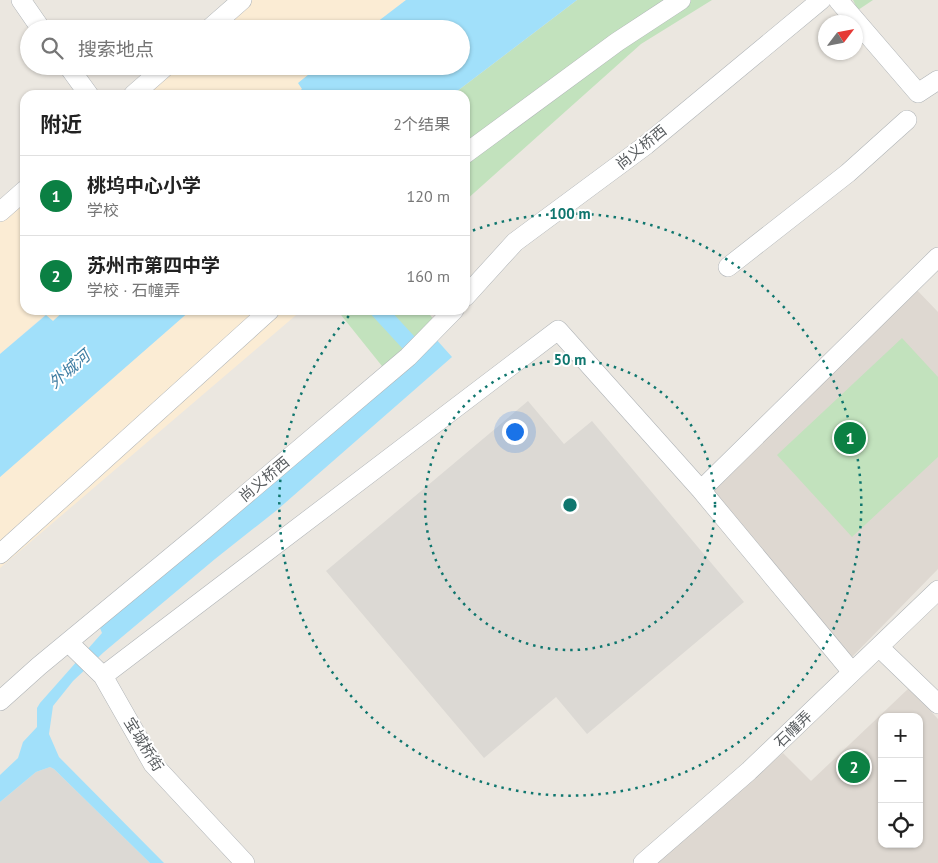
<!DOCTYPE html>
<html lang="zh">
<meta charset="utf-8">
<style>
:root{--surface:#fff;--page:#f6f6f6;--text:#222;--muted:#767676;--line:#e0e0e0;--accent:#0b8043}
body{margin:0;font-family:"PT Sans","Noto Sans SC",sans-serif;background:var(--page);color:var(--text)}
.controls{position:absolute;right:15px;bottom:15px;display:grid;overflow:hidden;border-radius:10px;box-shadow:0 1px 4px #0004}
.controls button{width:45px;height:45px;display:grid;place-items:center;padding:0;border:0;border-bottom:1px solid var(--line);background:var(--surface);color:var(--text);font:25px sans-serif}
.compass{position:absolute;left:818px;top:15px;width:45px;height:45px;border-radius:50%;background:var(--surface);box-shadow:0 1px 4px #0004;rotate:58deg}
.you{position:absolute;left:514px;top:431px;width:18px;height:18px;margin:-12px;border:4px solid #fff;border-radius:50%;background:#1a73e8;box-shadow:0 0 0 8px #1a73e833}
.badge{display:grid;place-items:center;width:32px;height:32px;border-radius:50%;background:var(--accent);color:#fff;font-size:16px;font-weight:700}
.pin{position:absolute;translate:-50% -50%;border:2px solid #fff;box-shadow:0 1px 5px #0006}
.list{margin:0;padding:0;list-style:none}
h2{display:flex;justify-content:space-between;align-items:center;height:65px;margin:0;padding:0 20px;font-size:21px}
h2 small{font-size:16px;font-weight:400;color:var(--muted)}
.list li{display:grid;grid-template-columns:32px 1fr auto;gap:15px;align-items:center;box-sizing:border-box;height:80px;padding:0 20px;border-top:1px solid var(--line)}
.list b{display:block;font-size:19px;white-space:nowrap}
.list p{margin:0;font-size:16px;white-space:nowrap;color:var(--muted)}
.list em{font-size:16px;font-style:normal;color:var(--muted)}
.icon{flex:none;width:28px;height:28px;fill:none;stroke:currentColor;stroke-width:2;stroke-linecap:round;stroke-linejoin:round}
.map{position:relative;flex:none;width:938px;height:863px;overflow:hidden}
.search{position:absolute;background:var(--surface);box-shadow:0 1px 4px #0004;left:20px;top:20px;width:450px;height:55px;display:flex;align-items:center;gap:12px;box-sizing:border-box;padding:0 18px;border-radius:28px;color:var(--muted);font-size:19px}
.panel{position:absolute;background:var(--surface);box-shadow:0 1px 4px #0004;left:20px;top:90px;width:450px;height:225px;border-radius:15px}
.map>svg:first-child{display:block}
</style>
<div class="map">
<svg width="938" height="863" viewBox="0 0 938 863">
<rect width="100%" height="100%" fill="#ebe7e0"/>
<path fill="#fbecd4" d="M 251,0 L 406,0 L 368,29 L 218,29 Z
M 176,66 L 319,66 L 299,83 L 303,89 L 295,95 L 143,95 Z
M 25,199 L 25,310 L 65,310 L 53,321 L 45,315 L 0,354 L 0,221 Z
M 191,310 L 302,310 L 0,568 L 0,477 Z"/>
<path fill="#dcd9d4" d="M 528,401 L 564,444 L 592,421 L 744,602 L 587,734 L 556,697 L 484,758 L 326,571 Z
M 50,767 L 54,769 L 150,863 L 0,863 L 0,802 L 36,772 Z"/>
<path fill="#ded8d1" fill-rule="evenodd" d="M 915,288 L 938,312 L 938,569 L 852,657 L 707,493 Z
M 909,688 L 938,719 L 938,863 L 656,863 L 783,753 L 811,781 ZM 882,717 L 919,717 L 919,844 L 882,844 Z"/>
<path fill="#c2e2bd" d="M 577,0 L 712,0 L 641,44 L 465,201 L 465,95 L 452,95 Z
M 853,0 L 873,0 L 858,10 Z
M 337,310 L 426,310 L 439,326 L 435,338 L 394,381 Z
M 902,338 L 938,377 L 938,457 L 852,537 L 777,455 Z"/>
<path fill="#a1e0fa" d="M 406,0 L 577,0 L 452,95 L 295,95 L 302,89 L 298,83 L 319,66 L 461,66 L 461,29 L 368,29 Z
M 65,310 L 191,310 L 0,477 L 0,354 L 46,315 L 53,321 Z
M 367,310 L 390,310 L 425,348 L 435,338 L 452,357 L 277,510 L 215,559 L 104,652 L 73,681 L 53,706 L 49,734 L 59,757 L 164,863 L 150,863 L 54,769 L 50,767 L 36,772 L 0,802 L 0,775 L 18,758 L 23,742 L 37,727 L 37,708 L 40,703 L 102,633 L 100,628 L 333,427 L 394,381 L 414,361 Z"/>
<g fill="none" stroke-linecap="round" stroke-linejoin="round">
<defs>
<path id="minor" d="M 21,0 L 41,29
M 838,0 L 918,93 L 938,80
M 209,29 L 242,0
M 68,66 L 89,95
M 133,95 L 166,66
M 465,154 L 617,42 L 681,0
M 0,212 L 25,190
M 728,267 L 848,173 L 907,120
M 465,297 L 515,242 L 646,145 L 821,0
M 701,490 L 938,257
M 0,554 L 270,310
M 68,642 L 103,676 L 153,764 L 245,863
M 879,647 L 938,704
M 103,676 L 558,330 L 701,490 L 852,672
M 0,701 L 39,666 L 205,529 L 408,357 L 454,310
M 643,863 L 749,771 L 938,590"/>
</defs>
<use href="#minor" stroke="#b0b4b7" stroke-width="20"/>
<use href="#minor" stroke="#fff" stroke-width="19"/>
</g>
<g fill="none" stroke="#0f766e" stroke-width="2.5" stroke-dasharray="2.5 5">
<circle cx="570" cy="505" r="145"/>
<path d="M466 233A291 291 0 1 1 354 310"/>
</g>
<g text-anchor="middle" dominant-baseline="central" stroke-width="4" stroke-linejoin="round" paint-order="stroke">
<g font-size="15" fill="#595d60" stroke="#fff">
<text transform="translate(641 147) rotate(-39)">尚义桥西</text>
<text transform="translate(264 479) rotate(-40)">尚义桥西</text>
<text transform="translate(793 729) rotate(-44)">石幢弄</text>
<text transform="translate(144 744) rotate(58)">宝城桥街</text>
</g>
<g font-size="16" font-style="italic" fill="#3e7da2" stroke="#fff">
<text transform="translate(69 369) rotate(-41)">外城河</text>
</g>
</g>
<circle cx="570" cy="505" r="8" fill="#0f766e" stroke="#fff" stroke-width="2.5"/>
<g font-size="15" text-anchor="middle" font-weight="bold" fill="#0f766e" stroke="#fff" stroke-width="4" stroke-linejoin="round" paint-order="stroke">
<text x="570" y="219">100 m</text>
<text x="570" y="365">50 m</text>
</g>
</svg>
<div class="controls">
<button>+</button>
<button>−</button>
<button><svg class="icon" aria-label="locate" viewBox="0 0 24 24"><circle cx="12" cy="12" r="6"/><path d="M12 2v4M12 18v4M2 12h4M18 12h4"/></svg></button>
</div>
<svg class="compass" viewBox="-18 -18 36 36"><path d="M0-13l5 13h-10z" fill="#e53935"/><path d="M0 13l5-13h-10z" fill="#767676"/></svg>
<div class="you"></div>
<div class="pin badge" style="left:850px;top:438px">1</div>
<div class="pin badge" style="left:854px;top:767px">2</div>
<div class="search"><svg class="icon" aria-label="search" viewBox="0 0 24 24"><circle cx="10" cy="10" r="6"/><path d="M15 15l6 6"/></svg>搜索地点</div>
<section class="panel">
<h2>附近<small>2个结果</small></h2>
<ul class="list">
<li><span class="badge">1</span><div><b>桃坞中心小学</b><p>学校</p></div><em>120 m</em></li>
<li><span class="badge">2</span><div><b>苏州市第四中学</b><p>学校 · 石幢弄</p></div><em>160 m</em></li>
</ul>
</section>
</div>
